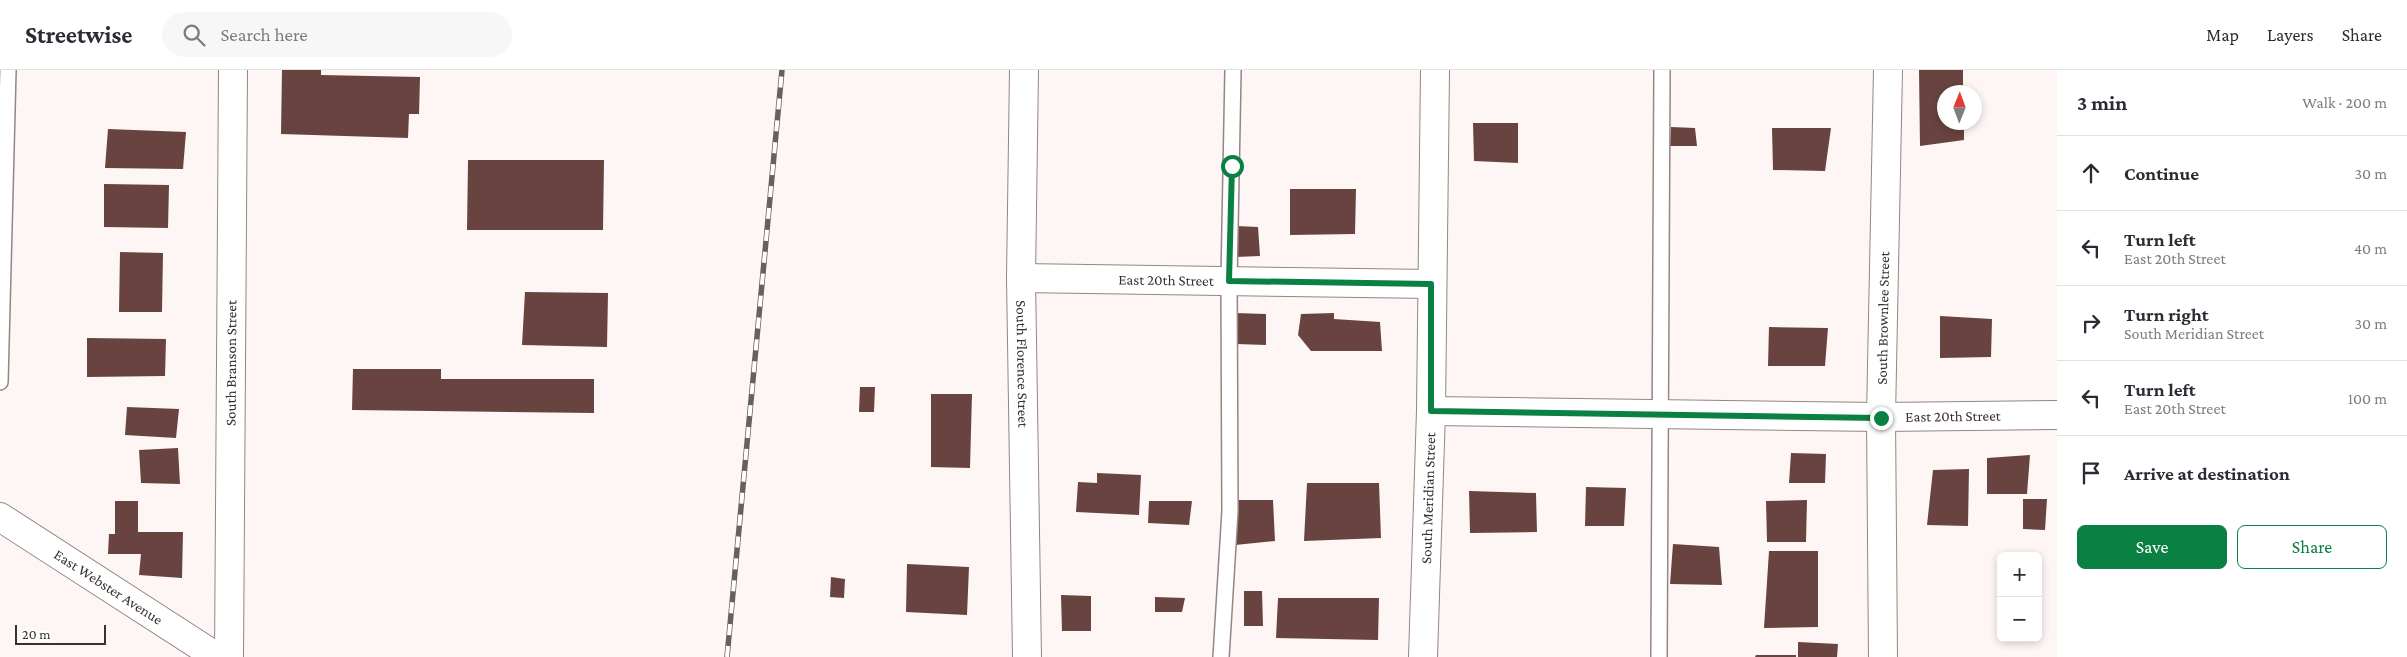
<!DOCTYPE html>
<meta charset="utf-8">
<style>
:root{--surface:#fff;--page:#f7f7f7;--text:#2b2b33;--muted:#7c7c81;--line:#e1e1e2;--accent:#0b8043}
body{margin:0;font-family:"Crimson Pro",serif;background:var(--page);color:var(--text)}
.controls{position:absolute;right:15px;bottom:15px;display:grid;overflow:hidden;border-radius:8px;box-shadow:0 2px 8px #0003}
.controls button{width:45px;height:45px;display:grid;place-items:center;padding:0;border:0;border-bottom:1px solid var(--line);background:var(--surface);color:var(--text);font:25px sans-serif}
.compass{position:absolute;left:1937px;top:15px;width:45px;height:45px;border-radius:50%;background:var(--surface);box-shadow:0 2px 8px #0003;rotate:1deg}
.scale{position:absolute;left:15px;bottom:12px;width:91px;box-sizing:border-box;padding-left:5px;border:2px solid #373130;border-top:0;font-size:14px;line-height:18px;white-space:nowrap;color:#373130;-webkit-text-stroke:4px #fff;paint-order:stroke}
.stop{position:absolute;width:15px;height:15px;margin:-11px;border:4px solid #0b8043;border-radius:50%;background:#fff}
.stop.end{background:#0b8043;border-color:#fff;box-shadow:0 1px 5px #0008}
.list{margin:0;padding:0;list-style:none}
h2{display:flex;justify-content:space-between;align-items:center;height:65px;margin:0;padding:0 20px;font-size:21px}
h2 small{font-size:16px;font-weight:400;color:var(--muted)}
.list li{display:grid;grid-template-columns:32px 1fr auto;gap:15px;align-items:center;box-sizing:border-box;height:75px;padding:0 20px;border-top:1px solid var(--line)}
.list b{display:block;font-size:19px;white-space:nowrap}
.list p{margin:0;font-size:16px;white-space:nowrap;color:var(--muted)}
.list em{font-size:16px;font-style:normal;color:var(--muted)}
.actions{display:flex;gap:10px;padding:15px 20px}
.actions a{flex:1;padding:11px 0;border:1px solid var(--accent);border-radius:8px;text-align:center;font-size:18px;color:var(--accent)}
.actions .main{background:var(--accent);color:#fff}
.icon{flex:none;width:28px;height:28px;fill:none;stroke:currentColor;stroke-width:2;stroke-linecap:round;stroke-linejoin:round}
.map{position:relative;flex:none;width:2057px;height:587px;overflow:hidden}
header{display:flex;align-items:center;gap:30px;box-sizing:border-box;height:70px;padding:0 25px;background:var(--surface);border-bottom:1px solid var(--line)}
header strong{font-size:24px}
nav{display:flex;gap:28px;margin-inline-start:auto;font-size:18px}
.search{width:350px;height:45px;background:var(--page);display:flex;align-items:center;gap:12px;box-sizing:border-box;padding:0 18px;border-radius:28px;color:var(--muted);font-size:19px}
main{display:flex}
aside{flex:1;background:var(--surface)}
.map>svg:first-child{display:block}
</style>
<header>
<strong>Streetwise</strong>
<div class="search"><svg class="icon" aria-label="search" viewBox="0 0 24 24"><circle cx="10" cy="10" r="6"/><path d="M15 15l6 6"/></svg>Search here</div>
<nav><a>Map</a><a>Layers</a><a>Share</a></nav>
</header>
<main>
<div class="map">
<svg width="2057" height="587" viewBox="0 0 2057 587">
<rect width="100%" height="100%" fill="#fdf6f5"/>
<path fill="#69433f" d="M 282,0 L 321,0 L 321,5 L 420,7 L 419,44 L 409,44 L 408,68 L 281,64 Z
M 1919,0 L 1963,0 L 1963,22 L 1944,22 L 1944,52 L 1964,52 L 1964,70 L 1920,76 Z
M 1473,53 L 1518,53 L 1518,93 L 1474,91 Z
M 1671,57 L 1695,58 L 1697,76 L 1670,76 Z
M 1772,58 L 1831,58 L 1825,101 L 1773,100 Z
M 108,59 L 186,62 L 183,99 L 105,98 Z
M 468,90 L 604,90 L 603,160 L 467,160 Z
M 104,114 L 169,115 L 168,158 L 104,157 Z
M 1290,119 L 1356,119 L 1355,164 L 1290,165 Z
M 1236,156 L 1258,157 L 1260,186 L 1236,187 Z
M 120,182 L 163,183 L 162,242 L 119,242 Z
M 525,222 L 608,223 L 607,277 L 522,275 Z
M 1235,243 L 1266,244 L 1266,275 L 1236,274 Z
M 1334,243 L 1334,249 L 1380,252 L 1382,281 L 1311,281 L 1298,265 L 1301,244 Z
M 1940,246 L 1992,249 L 1991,287 L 1940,288 Z
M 1769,257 L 1828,258 L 1825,296 L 1768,296 Z
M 87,268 L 166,269 L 165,306 L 87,307 Z
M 353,299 L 441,299 L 441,309 L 594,309 L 594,343 L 352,340 Z
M 860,317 L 875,317 L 874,342 L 859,342 Z
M 931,324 L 972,324 L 970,398 L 931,397 Z
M 127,337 L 179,339 L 176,368 L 125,365 Z
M 178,378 L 180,414 L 141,413 L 139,380 Z
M 1791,383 L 1826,384 L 1825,413 L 1789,413 Z
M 2030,385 L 2027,424 L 1987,424 L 1987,388 Z
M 1969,399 L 1968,456 L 1927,455 L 1933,400 Z
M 1097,403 L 1141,405 L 1139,445 L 1076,442 L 1078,412 L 1097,413 Z
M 1307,413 L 1379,413 L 1381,468 L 1304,471 Z
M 1586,417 L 1626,418 L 1624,456 L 1585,456 Z
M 1469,421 L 1536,423 L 1537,462 L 1470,463 Z
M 2023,429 L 2047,429 L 2045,460 L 2023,459 Z
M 1235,430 L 1273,430 L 1275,471 L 1235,475 Z
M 1807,430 L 1806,472 L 1767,472 L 1766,431 Z
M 115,431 L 138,431 L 138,462 L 183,462 L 182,508 L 139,505 L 141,484 L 108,484 L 109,464 L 115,464 Z
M 1149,431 L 1192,431 L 1189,455 L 1148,453 Z
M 1673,474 L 1719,477 L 1722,515 L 1670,514 Z
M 1769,481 L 1818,481 L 1818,557 L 1764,558 Z
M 907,494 L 969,497 L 967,545 L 906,542 Z
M 831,507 L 845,509 L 844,528 L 830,527 Z
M 1244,521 L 1262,521 L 1263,556 L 1244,556 Z
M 1061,525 L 1091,526 L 1091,561 L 1062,561 Z
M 1155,527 L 1185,528 L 1182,542 L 1155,542 Z
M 1278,528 L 1379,528 L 1378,570 L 1276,568 Z
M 1798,572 L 1838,574 L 1837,587 L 1798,587 Z
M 1756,585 L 1796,585 L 1796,587 L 1755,587 Z"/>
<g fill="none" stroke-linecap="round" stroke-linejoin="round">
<defs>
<path id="lane" d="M 0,312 L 8,0
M 1221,587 L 1230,441 L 1229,211 L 1233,0
M 1659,587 L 1662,0"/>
<g id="street">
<path id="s1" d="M 1024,0 L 1021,208 L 1027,587"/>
<path id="s2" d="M 1021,208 L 1431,214"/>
<path id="s3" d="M 1431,341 L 1881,347 L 2057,345"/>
<path id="s4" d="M 0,447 L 217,587"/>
<path id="s5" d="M 229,587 L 233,0"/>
<path id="s6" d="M 1423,587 L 1431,341 L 1435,0"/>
<path id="s7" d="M 1883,587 L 1881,347 L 1888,0"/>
</g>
</defs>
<use href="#lane" stroke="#958583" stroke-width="18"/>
<use href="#street" stroke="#958583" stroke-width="30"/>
<use href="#lane" stroke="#fff" stroke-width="15"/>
<use href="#street" stroke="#fff" stroke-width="28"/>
<defs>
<path id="rail" d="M 727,587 L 782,0"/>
</defs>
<use href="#rail" stroke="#66605f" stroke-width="5.5"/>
<use href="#rail" stroke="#fff" stroke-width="4" stroke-dasharray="11" stroke-linecap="butt"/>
</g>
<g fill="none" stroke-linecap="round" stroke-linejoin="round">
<path stroke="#0b8043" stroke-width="6" d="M 1232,96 L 1229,211 L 1431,214 L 1431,341 L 1881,348"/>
</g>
<g text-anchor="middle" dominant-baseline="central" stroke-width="5" stroke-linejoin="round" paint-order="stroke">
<g font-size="15" fill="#373130" stroke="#fff">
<text stroke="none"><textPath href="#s2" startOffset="145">East 20th Street</textPath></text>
<text stroke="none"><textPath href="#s7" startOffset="339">South Brownlee Street</textPath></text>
<text stroke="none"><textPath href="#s5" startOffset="294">South Branson Street</textPath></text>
<text stroke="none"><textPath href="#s1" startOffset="294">South Florence Street</textPath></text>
<text stroke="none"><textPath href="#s3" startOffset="522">East 20th Street</textPath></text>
<text stroke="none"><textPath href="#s6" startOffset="159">South Meridian Street</textPath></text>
<text stroke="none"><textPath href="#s4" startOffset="129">East Webster Avenue</textPath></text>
</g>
</g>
</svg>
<div class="controls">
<button>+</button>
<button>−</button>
</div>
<svg class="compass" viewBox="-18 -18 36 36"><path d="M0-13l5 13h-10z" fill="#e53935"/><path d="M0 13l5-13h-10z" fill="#7c7c81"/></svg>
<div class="scale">20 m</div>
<div class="stop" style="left:1232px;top:96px"></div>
<div class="stop end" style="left:1881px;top:348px"></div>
</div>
<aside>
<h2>3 min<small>Walk · 200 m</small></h2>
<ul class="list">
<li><svg class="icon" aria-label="ahead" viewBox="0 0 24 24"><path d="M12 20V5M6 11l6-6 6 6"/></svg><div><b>Continue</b></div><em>30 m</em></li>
<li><svg class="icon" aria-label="left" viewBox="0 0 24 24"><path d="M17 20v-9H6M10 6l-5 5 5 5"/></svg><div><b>Turn left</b><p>East 20th Street</p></div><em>40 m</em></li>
<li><svg class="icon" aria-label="right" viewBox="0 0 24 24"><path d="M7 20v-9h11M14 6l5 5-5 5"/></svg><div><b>Turn right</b><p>South Meridian Street</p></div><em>30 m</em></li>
<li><svg class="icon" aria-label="left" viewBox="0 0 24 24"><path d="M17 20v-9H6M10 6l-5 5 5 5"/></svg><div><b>Turn left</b><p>East 20th Street</p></div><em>100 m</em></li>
<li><svg class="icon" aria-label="arrive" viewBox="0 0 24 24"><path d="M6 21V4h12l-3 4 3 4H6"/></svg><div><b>Arrive at destination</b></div></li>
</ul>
<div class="actions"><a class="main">Save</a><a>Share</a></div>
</aside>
</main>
